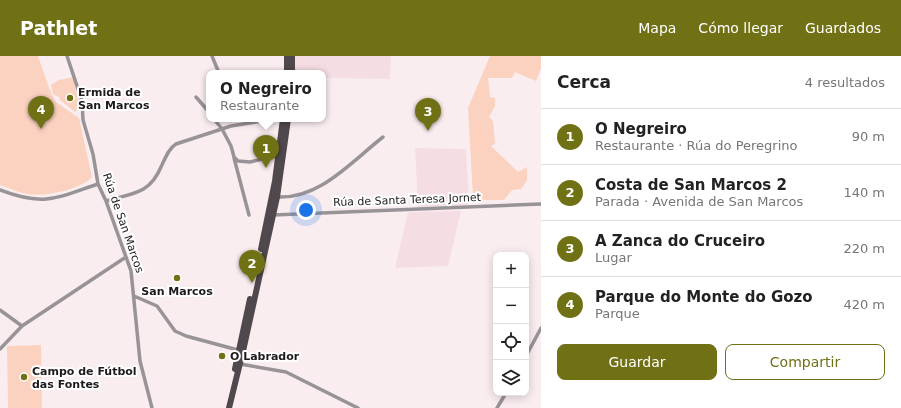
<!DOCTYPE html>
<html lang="es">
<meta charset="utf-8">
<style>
:root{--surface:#fff;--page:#f2f2f2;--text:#222;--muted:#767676;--line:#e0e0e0;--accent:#707115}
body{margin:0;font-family:"DejaVu Sans",sans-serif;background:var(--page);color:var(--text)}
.controls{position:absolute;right:12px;bottom:12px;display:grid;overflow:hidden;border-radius:8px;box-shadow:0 2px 10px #0003}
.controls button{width:36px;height:36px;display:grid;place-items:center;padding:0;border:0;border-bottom:1px solid var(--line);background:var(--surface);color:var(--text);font:20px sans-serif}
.you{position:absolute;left:306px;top:154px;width:14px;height:14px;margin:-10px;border:3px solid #fff;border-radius:50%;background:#1a73e8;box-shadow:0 0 0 6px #1a73e833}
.badge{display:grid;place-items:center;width:26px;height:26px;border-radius:50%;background:var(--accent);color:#fff;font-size:13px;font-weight:700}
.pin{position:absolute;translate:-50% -33px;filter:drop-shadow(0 1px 2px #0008)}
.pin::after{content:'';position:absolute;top:21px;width:14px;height:12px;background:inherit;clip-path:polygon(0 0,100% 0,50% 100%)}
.popup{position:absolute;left:206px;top:14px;width:120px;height:52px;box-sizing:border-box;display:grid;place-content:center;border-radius:8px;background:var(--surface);filter:drop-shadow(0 1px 3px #0005);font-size:13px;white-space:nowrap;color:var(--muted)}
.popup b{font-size:15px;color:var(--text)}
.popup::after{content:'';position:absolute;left:50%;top:100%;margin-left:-8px;border:8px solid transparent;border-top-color:var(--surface)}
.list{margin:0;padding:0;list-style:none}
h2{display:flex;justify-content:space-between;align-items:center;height:52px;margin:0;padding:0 16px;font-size:17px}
h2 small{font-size:13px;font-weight:400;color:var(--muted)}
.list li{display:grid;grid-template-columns:26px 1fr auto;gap:12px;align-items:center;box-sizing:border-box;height:56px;padding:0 16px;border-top:1px solid var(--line)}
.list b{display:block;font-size:15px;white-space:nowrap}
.list p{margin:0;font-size:13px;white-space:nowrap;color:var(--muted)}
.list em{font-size:13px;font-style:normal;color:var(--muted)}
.actions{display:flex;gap:8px;padding:12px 16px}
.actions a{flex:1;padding:9px 0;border:1px solid var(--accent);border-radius:8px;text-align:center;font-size:14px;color:var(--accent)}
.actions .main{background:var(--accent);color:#fff}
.icon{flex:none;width:22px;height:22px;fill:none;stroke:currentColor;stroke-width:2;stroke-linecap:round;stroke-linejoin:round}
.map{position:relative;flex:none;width:541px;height:352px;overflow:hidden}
header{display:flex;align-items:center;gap:24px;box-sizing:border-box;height:56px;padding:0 20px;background:var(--accent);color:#fff}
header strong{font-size:19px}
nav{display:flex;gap:22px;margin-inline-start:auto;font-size:14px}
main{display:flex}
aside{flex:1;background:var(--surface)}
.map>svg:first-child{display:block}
</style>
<header>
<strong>Pathlet</strong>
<nav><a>Mapa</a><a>Cómo llegar</a><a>Guardados</a></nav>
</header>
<main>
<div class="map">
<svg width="541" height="352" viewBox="0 0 541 352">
<rect width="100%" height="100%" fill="#faedf0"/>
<path fill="#f4dee3" d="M 294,0 L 391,0 L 390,23 L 323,22 L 323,17 L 294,17 Z
M 415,92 L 466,93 L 469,146 L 467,149 L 418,151 Z
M 461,155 L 448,210 L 395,212 L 408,156 Z"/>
<path fill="#fbd2c0" d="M 0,0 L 38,0 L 51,37 L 56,46 L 79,62 L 92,121 C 80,134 44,141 27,138 C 18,136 9,132 0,129 Z
M 490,0 L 541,0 L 541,12 L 536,25 L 515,16 L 512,22 L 488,22 L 490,41 L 495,42 L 495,50 L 489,61 L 493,65 L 495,88 L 491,90 L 518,116 L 527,111 L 527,125 L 521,133 L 512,134 L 504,144 L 476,144 L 473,141 L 468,52 Z
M 73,21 L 80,51 L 75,56 L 60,44 L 59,41 L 53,38 L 51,29 L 59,24 Z
M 41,289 L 42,352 L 8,352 L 7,290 Z"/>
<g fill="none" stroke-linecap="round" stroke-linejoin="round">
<path stroke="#989396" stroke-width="3.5" d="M 67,0 L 82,45 L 83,64 L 93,98 L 98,128 L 106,145 L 131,215 L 140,305 L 152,352
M 212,0 L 219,17
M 196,41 L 209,56
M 214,63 L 222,73 L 231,90 L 234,101 L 238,105 L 250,106 L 279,99
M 234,102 L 249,159
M 0,134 C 44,151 56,142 98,128
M 277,141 C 320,143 351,106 383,81
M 106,145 C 132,137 149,139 161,111 C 165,103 168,93 176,88 L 231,70 L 274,63
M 273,159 L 541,148
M 134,240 L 157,250 L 175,275 L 186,280 L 238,294
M 0,254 L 22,270
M 0,293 L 22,270 L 126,201
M 526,300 L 541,272
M 240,308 L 286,316 L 358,352
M 497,352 L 506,337"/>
<path stroke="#4f484c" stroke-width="6" d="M 287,17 L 287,0
M 292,17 L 292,0
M 261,193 L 275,125 L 283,63
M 235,313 L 250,243
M 229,352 L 243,295 L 277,141 L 288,63"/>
</g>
<g fill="#707115" stroke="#fff" stroke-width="1.5">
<circle cx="70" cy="42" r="4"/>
<circle cx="177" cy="222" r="4"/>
<circle cx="222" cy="300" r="4"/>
<circle cx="24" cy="321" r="4"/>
</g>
<g text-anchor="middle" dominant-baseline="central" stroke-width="4" stroke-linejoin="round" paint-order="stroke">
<g font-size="11" font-weight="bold" fill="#1e1a1b" stroke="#fff" text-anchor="start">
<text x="78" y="36">Ermida de<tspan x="78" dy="13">San Marcos</tspan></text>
<text x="177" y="235" text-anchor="middle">San Marcos</text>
<text x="230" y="300">O Labrador</text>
<text x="32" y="315">Campo de Fútbol<tspan x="32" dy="13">das Fontes</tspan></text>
</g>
<g font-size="11" fill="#1e1a1b" stroke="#fff">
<text transform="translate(407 144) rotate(-2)">Rúa de Santa Teresa Jornet</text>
<text transform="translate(123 167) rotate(71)">Rúa de San Marcos</text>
</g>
</g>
</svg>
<div class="controls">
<button>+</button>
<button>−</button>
<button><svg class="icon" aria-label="locate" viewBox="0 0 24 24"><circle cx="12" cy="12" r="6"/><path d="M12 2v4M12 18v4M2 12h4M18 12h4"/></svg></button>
<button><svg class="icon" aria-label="layers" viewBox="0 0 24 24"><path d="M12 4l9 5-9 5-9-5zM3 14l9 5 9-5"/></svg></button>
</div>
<div class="you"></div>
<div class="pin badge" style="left:266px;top:112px">1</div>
<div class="popup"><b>O Negreiro</b>Restaurante</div>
<div class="pin badge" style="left:252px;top:227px">2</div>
<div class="pin badge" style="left:428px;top:75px">3</div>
<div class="pin badge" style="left:41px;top:73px">4</div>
</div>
<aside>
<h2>Cerca<small>4 resultados</small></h2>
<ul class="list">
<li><span class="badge">1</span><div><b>O Negreiro</b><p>Restaurante · Rúa do Peregrino</p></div><em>90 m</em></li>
<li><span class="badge">2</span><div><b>Costa de San Marcos 2</b><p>Parada · Avenida de San Marcos</p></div><em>140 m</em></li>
<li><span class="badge">3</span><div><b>A Zanca do Cruceiro</b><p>Lugar</p></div><em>220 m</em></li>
<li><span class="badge">4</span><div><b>Parque do Monte do Gozo</b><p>Parque</p></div><em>420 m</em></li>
</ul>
<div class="actions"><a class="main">Guardar</a><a>Compartir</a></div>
</aside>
</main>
